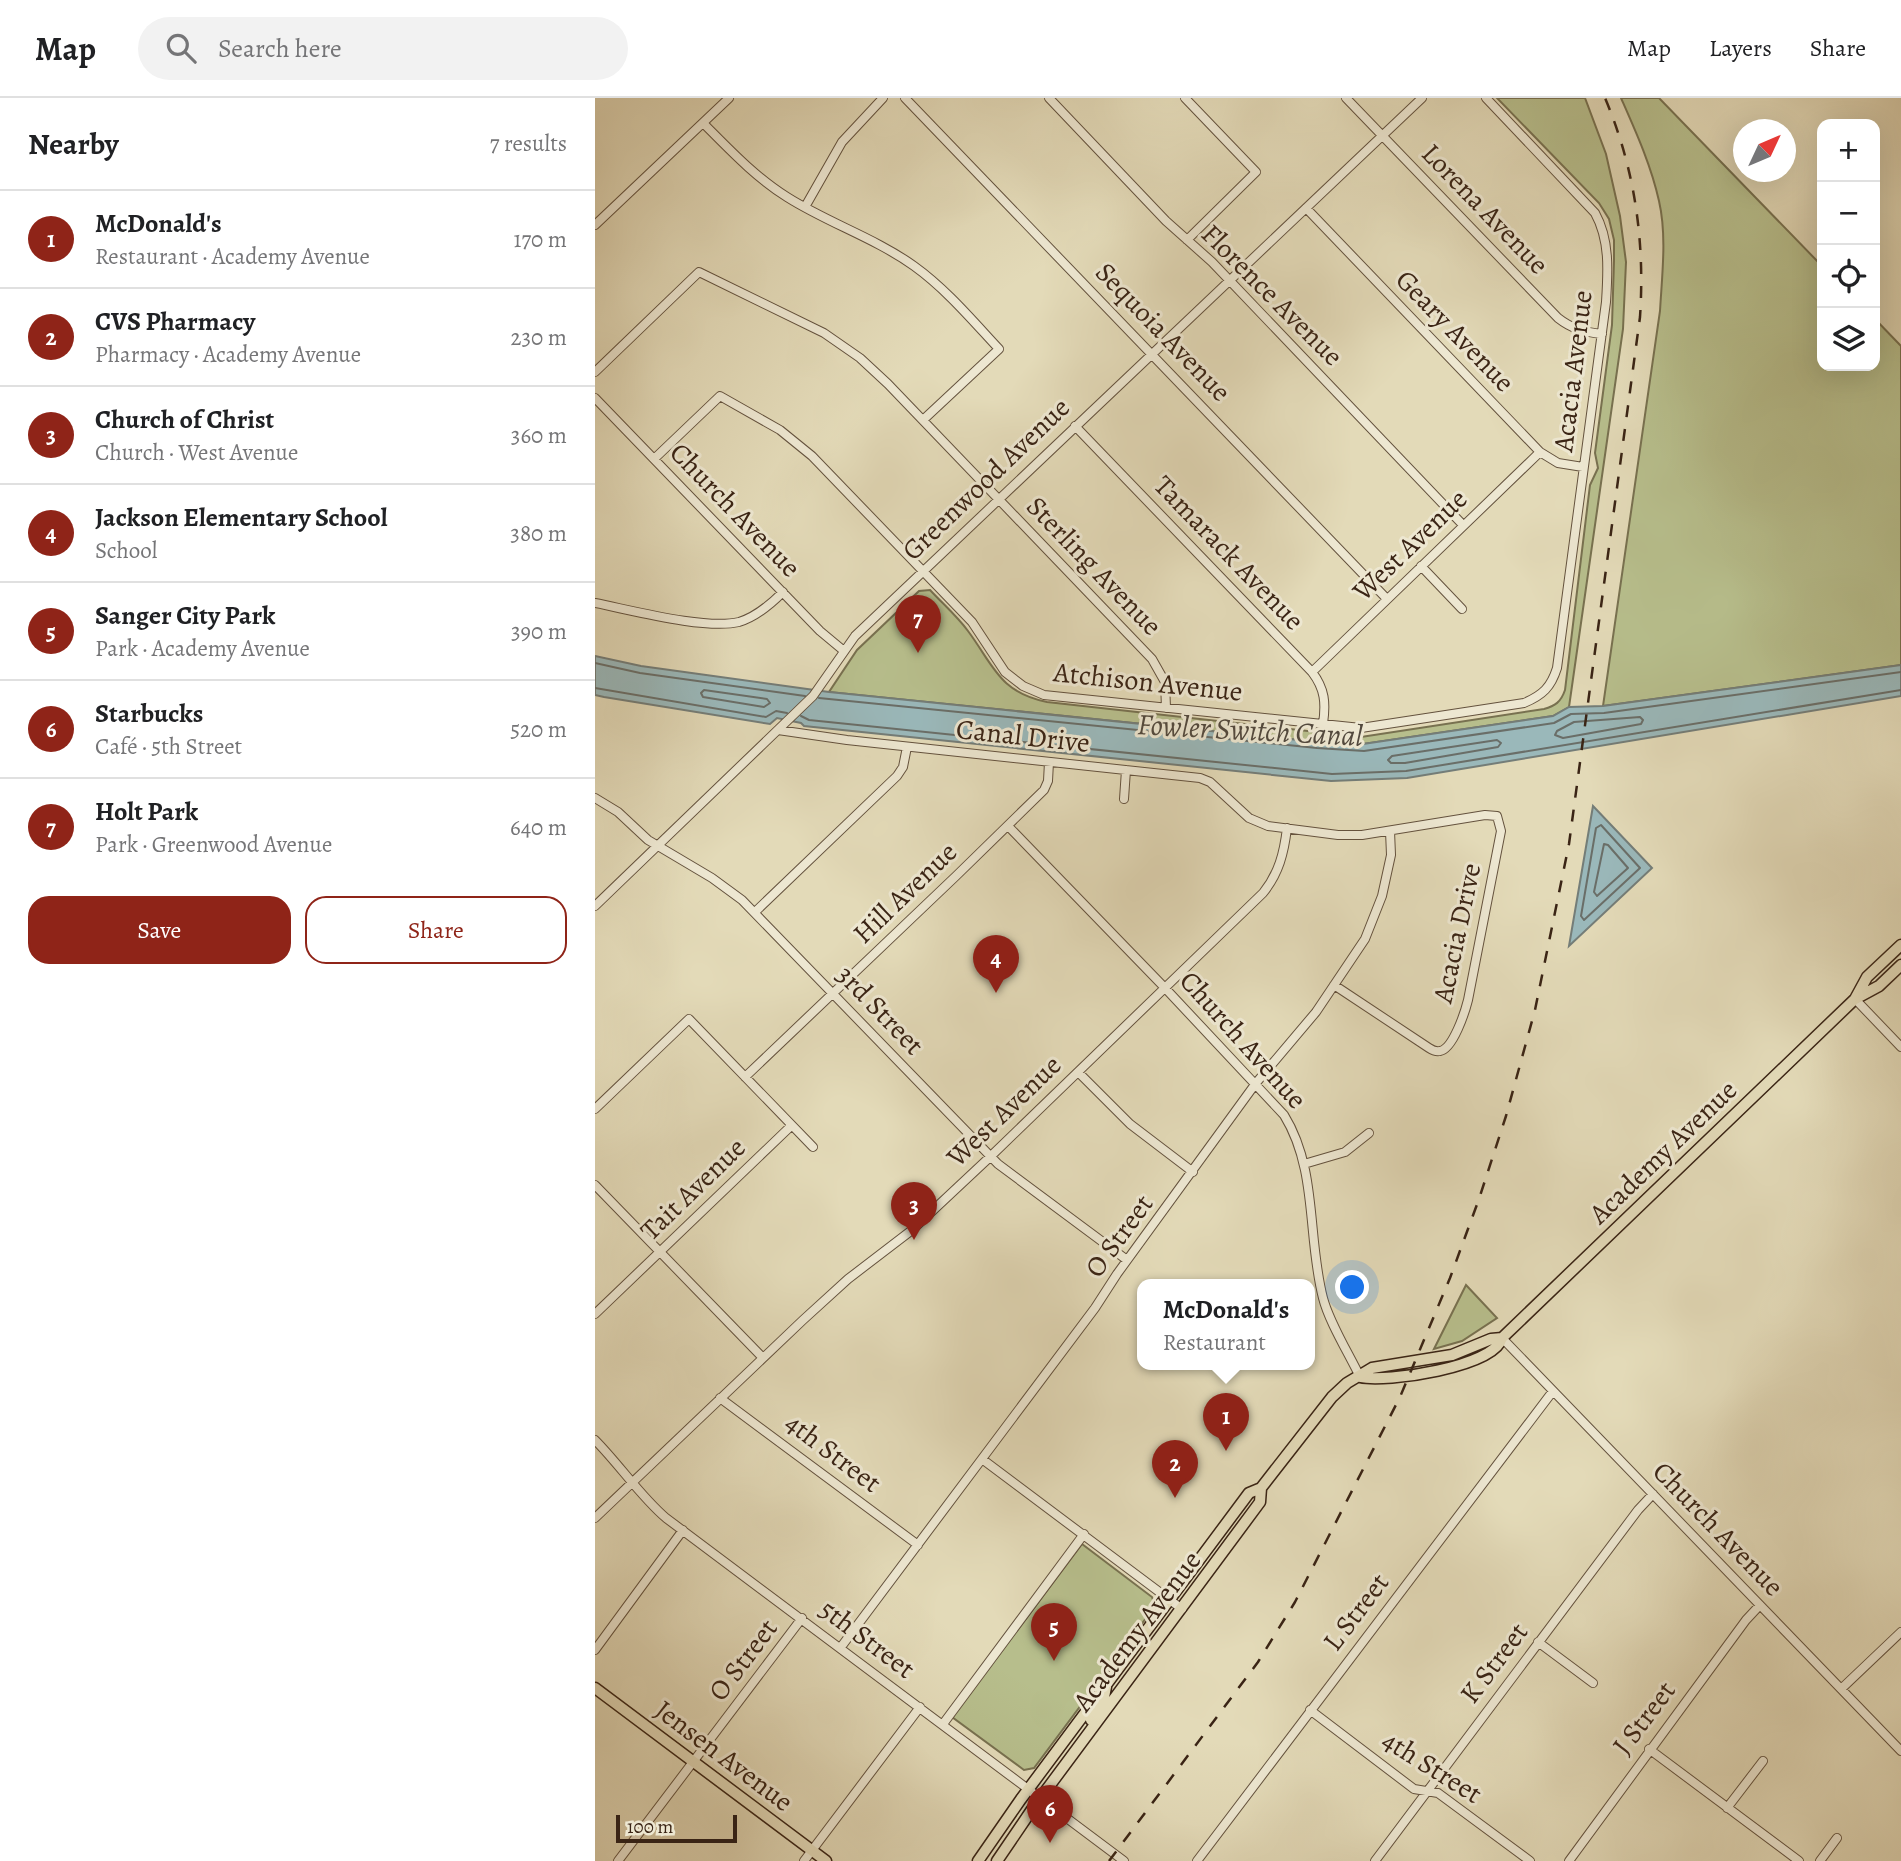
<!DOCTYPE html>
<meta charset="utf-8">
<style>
:root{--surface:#fff;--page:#f2f2f2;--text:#202124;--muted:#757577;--line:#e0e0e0;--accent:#8f2418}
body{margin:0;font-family:Alegreya,serif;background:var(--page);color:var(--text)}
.controls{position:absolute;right:21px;top:21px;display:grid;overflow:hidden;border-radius:14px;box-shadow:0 7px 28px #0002}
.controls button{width:63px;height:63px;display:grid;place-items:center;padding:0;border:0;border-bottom:2px solid var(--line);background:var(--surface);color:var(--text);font:35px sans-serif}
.compass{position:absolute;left:1138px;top:21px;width:63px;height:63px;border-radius:50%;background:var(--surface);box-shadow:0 7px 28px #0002;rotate:46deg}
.scale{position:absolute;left:21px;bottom:18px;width:121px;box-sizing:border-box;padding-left:7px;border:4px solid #3a2415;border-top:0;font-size:19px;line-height:24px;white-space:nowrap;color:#3a2415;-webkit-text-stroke:5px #ede7d1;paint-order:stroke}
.you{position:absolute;left:758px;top:1190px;width:24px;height:24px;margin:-18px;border:5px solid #fff;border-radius:50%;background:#1a73e8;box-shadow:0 0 0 10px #1a73e833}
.badge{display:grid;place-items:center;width:46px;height:46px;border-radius:50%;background:var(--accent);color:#fff;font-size:23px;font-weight:700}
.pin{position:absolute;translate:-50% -58px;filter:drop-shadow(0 2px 4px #0008)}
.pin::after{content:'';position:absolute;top:37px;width:24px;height:21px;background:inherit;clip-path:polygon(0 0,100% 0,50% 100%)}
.popup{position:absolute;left:542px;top:1181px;width:178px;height:91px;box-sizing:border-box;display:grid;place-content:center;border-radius:14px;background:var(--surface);filter:drop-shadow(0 2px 5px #0005);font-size:23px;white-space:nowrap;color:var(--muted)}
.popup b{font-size:26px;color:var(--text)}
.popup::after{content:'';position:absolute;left:50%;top:100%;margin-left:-14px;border:14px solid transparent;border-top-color:var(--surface)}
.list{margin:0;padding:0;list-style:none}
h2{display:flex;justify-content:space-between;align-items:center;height:91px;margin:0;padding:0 28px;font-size:30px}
h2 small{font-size:23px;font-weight:400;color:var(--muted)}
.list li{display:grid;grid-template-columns:46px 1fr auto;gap:21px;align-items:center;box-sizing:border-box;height:98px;padding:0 28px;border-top:2px solid var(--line)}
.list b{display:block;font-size:26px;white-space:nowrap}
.list p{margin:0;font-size:23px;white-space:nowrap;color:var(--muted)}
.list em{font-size:23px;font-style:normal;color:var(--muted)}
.actions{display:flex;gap:14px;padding:21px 28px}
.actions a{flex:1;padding:16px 0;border:2px solid var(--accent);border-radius:21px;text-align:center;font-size:24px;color:var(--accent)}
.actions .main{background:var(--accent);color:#fff}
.icon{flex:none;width:38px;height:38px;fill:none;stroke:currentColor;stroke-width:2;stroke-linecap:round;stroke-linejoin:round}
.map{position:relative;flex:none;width:1306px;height:1763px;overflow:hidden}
header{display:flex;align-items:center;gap:42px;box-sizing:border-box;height:98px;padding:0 35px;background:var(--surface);border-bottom:2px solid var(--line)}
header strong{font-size:33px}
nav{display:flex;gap:38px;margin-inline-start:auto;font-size:24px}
.search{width:490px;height:63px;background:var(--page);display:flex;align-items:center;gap:18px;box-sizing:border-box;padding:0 24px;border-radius:38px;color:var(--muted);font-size:26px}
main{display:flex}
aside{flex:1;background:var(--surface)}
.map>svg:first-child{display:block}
</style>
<header>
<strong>Map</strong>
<div class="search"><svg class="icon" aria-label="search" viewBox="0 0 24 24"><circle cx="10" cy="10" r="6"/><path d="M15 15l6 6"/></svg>Search here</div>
<nav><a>Map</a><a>Layers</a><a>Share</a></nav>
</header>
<main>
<aside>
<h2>Nearby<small>7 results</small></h2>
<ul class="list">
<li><span class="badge">1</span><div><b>McDonald's</b><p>Restaurant · Academy Avenue</p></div><em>170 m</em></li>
<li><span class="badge">2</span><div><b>CVS Pharmacy</b><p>Pharmacy · Academy Avenue</p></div><em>230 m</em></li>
<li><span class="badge">3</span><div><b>Church of Christ</b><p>Church · West Avenue</p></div><em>360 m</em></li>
<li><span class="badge">4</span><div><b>Jackson Elementary School</b><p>School</p></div><em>380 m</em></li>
<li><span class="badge">5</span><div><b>Sanger City Park</b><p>Park · Academy Avenue</p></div><em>390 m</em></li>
<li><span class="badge">6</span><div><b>Starbucks</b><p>Café · 5th Street</p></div><em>520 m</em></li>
<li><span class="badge">7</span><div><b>Holt Park</b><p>Park · Greenwood Avenue</p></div><em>640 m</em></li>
</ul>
<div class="actions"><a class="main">Save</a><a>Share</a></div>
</aside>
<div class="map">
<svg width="1306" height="1763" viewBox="0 0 1306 1763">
<rect width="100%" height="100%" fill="#e3dab8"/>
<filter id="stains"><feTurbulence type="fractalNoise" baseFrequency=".00286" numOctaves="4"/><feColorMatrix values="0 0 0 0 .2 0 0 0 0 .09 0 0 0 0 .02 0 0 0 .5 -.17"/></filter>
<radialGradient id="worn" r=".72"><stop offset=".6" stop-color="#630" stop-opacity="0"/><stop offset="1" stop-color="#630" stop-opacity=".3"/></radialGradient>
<path fill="#b7be8c" stroke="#787150" stroke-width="2" d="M 902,0 L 990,0 L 1011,56 L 1025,118 L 1031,164 L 1028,231 L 974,609 L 958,618 L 768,646 L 723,644 L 234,594 L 262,552 L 324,493 L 335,492 C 347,505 362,518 373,533 C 399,568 404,594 452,604 L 766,639 L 949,611 C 960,608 966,604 970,592 L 995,387 L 1003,370 L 1000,355 L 1017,227 L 1019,163 L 1019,142 L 1014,121 L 1004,105 Z
M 1026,0 L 1064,0 L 1227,168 L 1227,268 L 1280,268 L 1280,221 L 1306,248 L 1306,567 L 1008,608 L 1065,213 C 1067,177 1072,138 1064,103 C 1056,67 1041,34 1026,0 Z
M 871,1187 L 902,1220 L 867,1243 L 839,1251 Z
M 487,1446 L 557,1499 L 560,1508 L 439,1670 L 429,1672 L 357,1619 Z"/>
<path fill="#9ab8ba" stroke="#747d78" stroke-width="2" d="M 0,558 L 46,568 L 234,594 L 723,644 L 768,646 L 958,618 L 974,609 L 1008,608 L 1306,567 L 1306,598 L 812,680 L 736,683 L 209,628 L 206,625 L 182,620 L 175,626 L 9,599 L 0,597 Z
M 998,708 L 1057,770 L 974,848 Z"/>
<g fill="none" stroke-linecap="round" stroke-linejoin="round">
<path stroke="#6a6e68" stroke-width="2" d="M 0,565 L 45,575 L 210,598
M 0,590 L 171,619 L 181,613 L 192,615
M 109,592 L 172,601 L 175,605 L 169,609 L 108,599 L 106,595 Z
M 224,600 L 722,650 L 769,653 L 959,625 L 976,616 L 1009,615 L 1306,574
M 206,618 L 214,622 L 737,676 L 811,673 L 1306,592
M 1045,619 L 1048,622 L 1046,626 L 968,640 L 960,637 L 962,633 L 979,624 Z
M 902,642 L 906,645 L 903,649 L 810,665 L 796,665 L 793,662 L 797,658 Z
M 1006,727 L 1045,770 L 989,822 L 986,818 L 1001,730 Z
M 1009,746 L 1013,747 L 1033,770 L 1002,798 L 999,794 Z"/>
<defs>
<path id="minor" d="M 310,0 L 791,500
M 454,0 L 571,123 L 617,164 L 868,427
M 590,0 L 661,74 L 592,142
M 751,0 L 963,220 C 977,231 989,234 1007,236
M 108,25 C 134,51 160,79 192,99 C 233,125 280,140 319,168 C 351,191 377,222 404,251 L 328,322
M 210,109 L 247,44 L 288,0
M 711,110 L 945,354 L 963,365 L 988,369
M 0,127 L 134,0
M 0,274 L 104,174 L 229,235 L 265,260 L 293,286 L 557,561 L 570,584 L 571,610
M 0,300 L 225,533 L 249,553
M 480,328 L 717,574 C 730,591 731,605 728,626
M 59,361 L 125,298 L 185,332 L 217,358 L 377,524 L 410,574 L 428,588 L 449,597 L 766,630 L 929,605 C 948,597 956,589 962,570 L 1011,204 C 1013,173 1015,142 1000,115 L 891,0
M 826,468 L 867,511
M 0,505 C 36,512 110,532 144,524 C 161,519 175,507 188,494
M 717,574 L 945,354
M 183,632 L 252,642 L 605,680 L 615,684 L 654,720 L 673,728 L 743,737 L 767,737 L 890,717 L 902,718 L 906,733 L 873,902 C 870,914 858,951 845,953 C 841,954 837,952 834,950 L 739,887
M 0,700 L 23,714 L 53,742 L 117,780 L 147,802 L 403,1066 L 532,1162
M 529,701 L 531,672
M 413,728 L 570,890 L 689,1017 C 723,1072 712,1139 728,1200 C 734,1224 754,1256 765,1279
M 0,808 L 218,598 L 260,538 L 827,0
M 160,814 L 302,678 L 308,669 L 312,649
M 1260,901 L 1306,949
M 483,974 L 535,1026 L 598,1074
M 150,979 L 361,778 L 449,692 L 453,683 L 454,664
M 0,1011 L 94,921 L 218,1049
M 709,1066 L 750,1054 L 774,1035
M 0,1087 L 168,1260
M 0,1216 L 196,1028
M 907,1240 L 1306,1653
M 125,1300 L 323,1447
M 0,1342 C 24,1366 46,1399 71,1420 L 529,1763
M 387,1361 L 587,1511
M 0,1420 L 208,1222 L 253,1181 L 317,1132 L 396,1058 L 668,795 C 684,775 689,755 692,730
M 943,1544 L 998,1585
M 246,1549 L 500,1210 L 522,1176 L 661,985 L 721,914 L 770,841 L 787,798 L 796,757 L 795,733
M 0,1552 L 88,1432
M 1246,1591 L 1306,1534
M 715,1612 L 819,1691 L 843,1695 L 935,1763
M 348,1626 L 489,1436
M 1054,1651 L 1204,1763
M 1132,1710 L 1168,1663
M 23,1763 L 207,1520
M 209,1763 L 325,1609
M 602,1763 L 958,1293
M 780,1763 L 1043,1412 L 1058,1396
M 974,1763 L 1151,1522 L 1165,1507
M 1225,1763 L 1242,1740"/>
<path id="major" d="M 1260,901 L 1272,879 L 1306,847
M 765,1279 C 791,1285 899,1269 907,1240 L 1260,901 L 1284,888 L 1306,867
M 0,1590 L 231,1763
M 496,1622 L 508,1604 L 511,1589
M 383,1763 L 426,1701 L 654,1395 L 666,1390 L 737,1299 L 752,1285 L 777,1270 L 857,1257 L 896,1241 L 907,1240
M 402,1763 L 438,1710 L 665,1404 L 666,1390"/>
</defs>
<use href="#minor" stroke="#64523e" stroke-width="10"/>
<use href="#major" stroke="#3a2415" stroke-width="13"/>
<use href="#minor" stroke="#ede7d1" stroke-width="8"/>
<use href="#major" stroke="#e3dab8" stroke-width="10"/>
<path stroke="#3a2415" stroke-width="2.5" stroke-dasharray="12 12" stroke-linecap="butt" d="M 514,1763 L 663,1564 L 700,1504 L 805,1299 L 855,1180 L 884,1101 L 911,1018 L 940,912 L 974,746 L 1045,219 C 1050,143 1040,71 1010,0"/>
</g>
<g text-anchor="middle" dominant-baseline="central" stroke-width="6" stroke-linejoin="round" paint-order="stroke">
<g font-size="28" fill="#3a2415" stroke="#ede7d1">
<text transform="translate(890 111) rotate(46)">Lorena Avenue</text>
<text transform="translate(677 197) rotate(45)">Florence Avenue</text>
<text transform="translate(860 233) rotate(46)">Geary Avenue</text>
<text transform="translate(568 234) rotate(46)">Sequoia Avenue</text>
<text transform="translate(978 273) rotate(-83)">Acacia Avenue</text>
<text transform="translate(391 381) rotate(-44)">Greenwood Avenue</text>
<text transform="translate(140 412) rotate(46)">Church Avenue</text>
<text transform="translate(815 447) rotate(-44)">West Avenue</text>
<text transform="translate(634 455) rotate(46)">Tamarack Avenue</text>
<text transform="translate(499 468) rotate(46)">Sterling Avenue</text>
<text transform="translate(553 584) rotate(6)">Atchison Avenue</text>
<text transform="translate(428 638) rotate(6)">Canal Drive</text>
<text transform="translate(310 795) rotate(-44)">Hill Avenue</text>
<text transform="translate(862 835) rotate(-78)">Acacia Drive</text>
<text transform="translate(285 912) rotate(46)">3rd Street</text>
<text transform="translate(648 942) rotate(48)">Church Avenue</text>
<text transform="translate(409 1013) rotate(-44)">West Avenue</text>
<text transform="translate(1068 1054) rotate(-44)">Academy Avenue</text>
<text transform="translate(98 1091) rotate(-44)">Tait Avenue</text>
<text transform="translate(524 1138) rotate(-54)">O Street</text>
<text transform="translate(238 1355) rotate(37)">4th Street</text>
<text transform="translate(1123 1431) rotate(46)">Church Avenue</text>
<text transform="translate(761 1514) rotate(-53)">L Street</text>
<text transform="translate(542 1533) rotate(-53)">Academy Avenue</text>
<text transform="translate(272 1541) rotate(37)">5th Street</text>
<text transform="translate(148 1562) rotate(-53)">O Street</text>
<text transform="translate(899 1565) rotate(-53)">K Street</text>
<text transform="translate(1049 1620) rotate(-53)">J Street</text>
<text transform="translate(129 1658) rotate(37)">Jensen Avenue</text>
<text transform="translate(837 1669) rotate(32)">4th Street</text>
</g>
<g font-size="30" font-style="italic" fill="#52493e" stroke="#ede7d1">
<text transform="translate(655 632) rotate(3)">Fowler Switch Canal</text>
</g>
</g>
<rect width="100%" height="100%" filter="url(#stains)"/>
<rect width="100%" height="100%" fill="url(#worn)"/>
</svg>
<div class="controls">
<button>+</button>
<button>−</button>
<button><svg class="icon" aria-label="locate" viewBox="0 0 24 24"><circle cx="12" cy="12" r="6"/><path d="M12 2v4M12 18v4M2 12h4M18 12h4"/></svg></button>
<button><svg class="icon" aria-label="layers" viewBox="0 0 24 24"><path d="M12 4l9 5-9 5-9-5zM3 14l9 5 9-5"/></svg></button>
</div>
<svg class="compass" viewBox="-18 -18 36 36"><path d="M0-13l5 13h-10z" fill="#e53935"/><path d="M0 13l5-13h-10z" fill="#757577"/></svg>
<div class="scale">100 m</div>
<div class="you"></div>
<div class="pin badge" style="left:631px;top:1353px">1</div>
<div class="popup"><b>McDonald's</b>Restaurant</div>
<div class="pin badge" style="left:580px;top:1400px">2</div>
<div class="pin badge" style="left:319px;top:1142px">3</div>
<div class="pin badge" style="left:401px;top:895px">4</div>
<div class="pin badge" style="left:459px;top:1563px">5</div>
<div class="pin badge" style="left:455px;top:1745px">6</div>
<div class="pin badge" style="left:323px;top:555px">7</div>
</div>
</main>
